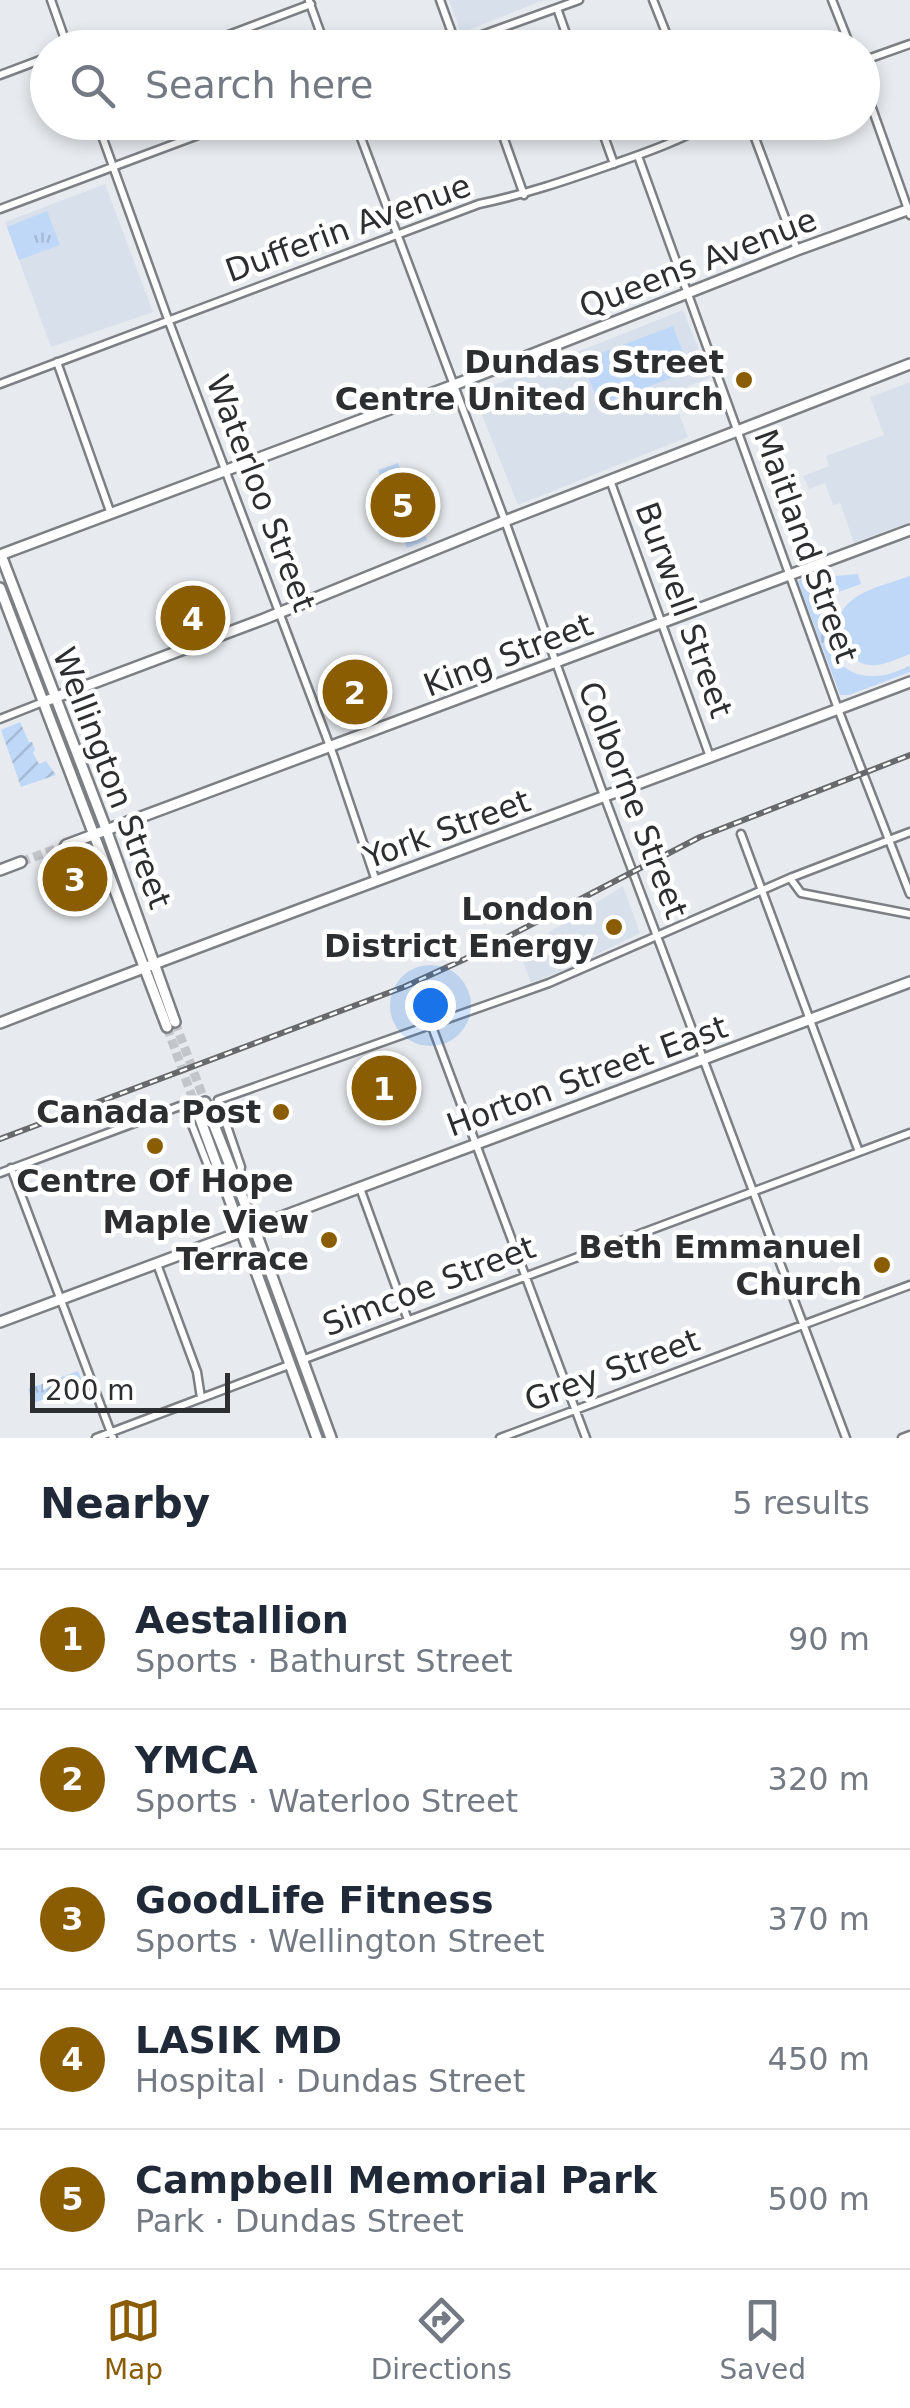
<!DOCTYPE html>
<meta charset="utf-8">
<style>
:root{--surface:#fff;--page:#f2f2f3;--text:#1f2937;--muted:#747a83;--line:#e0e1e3;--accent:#8b5d02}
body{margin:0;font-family:"DejaVu Sans",sans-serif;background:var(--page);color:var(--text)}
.scale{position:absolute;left:30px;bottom:25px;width:200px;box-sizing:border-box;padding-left:10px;border:5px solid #2d2e30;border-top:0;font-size:28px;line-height:35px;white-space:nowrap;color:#2d2e30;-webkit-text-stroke:8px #fff;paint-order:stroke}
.you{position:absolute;left:430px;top:1005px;width:35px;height:35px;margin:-25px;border:8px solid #fff;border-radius:50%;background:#1a73e8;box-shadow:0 0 0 15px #1a73e833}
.badge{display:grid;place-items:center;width:65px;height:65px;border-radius:50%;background:var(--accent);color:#fff;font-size:32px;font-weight:700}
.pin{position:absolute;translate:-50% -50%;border:5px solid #fff;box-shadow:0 2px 10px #0006}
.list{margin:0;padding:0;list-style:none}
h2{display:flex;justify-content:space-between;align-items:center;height:130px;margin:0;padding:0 40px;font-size:42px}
h2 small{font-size:32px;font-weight:400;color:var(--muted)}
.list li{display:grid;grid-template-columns:65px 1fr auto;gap:30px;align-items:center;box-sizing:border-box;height:140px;padding:0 40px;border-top:2px solid var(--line)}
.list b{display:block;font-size:38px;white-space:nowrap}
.list p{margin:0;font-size:32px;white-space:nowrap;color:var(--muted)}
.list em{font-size:32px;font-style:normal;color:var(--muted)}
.icon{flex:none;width:55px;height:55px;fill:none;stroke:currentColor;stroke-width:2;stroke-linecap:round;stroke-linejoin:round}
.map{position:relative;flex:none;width:910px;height:1438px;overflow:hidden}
.search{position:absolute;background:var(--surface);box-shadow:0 5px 15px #0003;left:30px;right:30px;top:30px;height:110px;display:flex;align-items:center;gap:25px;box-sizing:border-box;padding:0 35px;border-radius:55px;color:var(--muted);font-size:38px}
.sheet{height:830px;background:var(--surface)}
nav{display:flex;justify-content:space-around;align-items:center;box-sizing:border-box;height:140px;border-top:2px solid var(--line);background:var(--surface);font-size:28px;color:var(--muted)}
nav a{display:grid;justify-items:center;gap:5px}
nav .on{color:var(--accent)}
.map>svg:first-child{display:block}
</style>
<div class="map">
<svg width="910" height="1438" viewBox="0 0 910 1438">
<defs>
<pattern id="grass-tufts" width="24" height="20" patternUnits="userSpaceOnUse" patternTransform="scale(2.5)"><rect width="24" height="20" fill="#c0d8f8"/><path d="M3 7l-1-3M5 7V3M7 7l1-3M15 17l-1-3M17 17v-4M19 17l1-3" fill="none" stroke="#a5bad5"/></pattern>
<pattern id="garden-furrows" width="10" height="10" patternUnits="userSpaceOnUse" patternTransform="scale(2.5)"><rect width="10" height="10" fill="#c0d8f8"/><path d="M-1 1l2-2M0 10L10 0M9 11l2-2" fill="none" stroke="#a5bad5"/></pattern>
</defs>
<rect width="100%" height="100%" fill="#e7ebef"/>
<path fill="#d8e0eb" d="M 449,0 L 544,0 L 461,33 Z
M 105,184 L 153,312 L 51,347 L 5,222 Z
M 683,310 L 710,378 L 671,393 L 688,437 L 518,505 L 473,393 Z
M 910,382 L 910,522 L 854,543 L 840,503 L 833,505 L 825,483 L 809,489 L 803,476 L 829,466 L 826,456 L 884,435 L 870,397 Z
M 623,886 L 640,933 L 569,968 L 531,983 L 519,951 Z"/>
<path fill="url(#grass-tufts)" d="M 47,211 L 60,245 L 19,260 L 7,227 Z
M 398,463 L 427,540 L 407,548 L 378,470 Z
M 816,571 L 835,576 L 858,574 L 861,584 L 821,598 L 825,609 L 833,606 C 817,636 835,676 871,676 C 885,677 897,671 910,666 L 910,672 L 849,695 L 840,695 L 798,582 L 801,577 Z
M 78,1371 L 84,1385 L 33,1403 L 28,1389 Z"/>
<path fill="url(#garden-furrows)" d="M 20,722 L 29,742 L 32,742 L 35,750 L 33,753 L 39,764 L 46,761 L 56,775 L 21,787 L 1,730 Z"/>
<path fill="#c0d8f8" d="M 673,326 L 690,371 L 599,405 L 582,360 Z
M 910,576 L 910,654 C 883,665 866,674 843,650 L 844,640 L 837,632 C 837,593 880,587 910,576 Z"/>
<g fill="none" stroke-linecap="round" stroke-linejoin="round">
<path stroke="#c2c5c9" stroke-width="9" stroke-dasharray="9 4.5" stroke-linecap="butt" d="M 21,862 L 66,845
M 175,1022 L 205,1102
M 167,1027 L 195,1105"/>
<defs>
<path id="minor" d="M 51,0 L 68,48
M 440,0 L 456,44
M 653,0 L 672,48
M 832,0 L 851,48
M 309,1 L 326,48
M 557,8 L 571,48
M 202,45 L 311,4
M 446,48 L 579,0
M 862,61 L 910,44
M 0,75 L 48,57
M 862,80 L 910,215
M 97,122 L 169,322 L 334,757 L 376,881
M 355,122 L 505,521 L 600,785 L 846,1438
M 498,122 L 524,195
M 599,122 L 614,164
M 749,122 L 797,250
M 638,156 L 838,709 L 910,894
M 0,209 L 233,122
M 57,362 L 111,514
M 0,384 L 479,204 C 527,194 567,180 613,164 C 648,152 681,140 713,122
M 610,480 L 710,757
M 0,719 L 43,702
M 741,834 L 859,1152
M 790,878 L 801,893 L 910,914
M 431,1024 L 586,1438
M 11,1168 L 113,1438
M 0,1173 L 180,1106 L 187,1112 L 214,1181 L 223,1189
M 238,1182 L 241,1167 L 218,1100 L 549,983 L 790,878 L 910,832
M 360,1188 L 408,1320
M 157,1264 L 197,1372 L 201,1398
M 302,1360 L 910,1133
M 96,1438 L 289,1365
M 500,1438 L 910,1285
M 902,1438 L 910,1435"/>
<path id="major" d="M 0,555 L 454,385 L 797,250 L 910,209
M 1,555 L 106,829 L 175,1022
M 0,588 L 167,1027
M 43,702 L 264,619 L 505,521 L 910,364
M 66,845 L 910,530
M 0,870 L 21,862
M 0,1023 C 302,906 607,797 910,682
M 205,1102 L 254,1227 L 331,1438
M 195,1105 L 317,1438
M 0,1322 L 910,982"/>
</defs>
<use href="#minor" stroke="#7c7f83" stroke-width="11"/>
<use href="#major" stroke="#7c7f83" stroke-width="14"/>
<use href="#minor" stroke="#fff" stroke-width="6"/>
<use href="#major" stroke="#fff" stroke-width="9"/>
<defs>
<path id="rail" d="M 0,1139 L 404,987 L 465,959 L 700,837 L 910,755"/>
</defs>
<use href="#rail" stroke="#67696c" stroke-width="6"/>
<use href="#rail" stroke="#fff" stroke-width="2.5" stroke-dasharray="8" stroke-linecap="butt"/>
</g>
<g fill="#8b5d02" stroke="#fff" stroke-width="4">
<circle cx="744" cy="380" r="10"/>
<circle cx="614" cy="927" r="10"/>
<circle cx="281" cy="1112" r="10"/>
<circle cx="155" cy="1146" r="10"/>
<circle cx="329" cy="1240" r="10"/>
<circle cx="882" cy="1265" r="10"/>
</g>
<g text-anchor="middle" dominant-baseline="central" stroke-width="9" stroke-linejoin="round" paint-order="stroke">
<g font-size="32" fill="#2d2e30" stroke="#fff">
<text transform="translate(348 228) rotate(-20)">Dufferin Avenue</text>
<text transform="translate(698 263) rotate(-21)">Queens Avenue</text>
<text transform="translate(261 493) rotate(69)">Waterloo Street</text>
<text transform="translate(806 546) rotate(70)">Maitland Street</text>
<text transform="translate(684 610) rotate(70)">Burwell Street</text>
<text transform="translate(508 655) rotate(-21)">King Street</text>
<text transform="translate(112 778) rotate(69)">Wellington Street</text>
<text transform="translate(633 800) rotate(69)">Colborne Street</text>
<text transform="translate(447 829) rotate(-20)">York Street</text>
<text transform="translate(587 1076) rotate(-20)">Horton Street East</text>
<text transform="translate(429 1286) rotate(-21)">Simcoe Street</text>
<text transform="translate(612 1370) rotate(-20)">Grey Street</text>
</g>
<g font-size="32" font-weight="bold" fill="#2d2e30" stroke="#fff" text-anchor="end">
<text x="724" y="362">Dundas Street<tspan x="724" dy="37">Centre United Church</tspan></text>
<text x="594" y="909">London<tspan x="594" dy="37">District Energy</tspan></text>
<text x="261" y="1112">Canada Post</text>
<text x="155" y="1181" text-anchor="middle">Centre Of Hope</text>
<text x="309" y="1222">Maple View<tspan x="309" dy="37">Terrace</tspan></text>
<text x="862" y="1247">Beth Emmanuel<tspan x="862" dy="37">Church</tspan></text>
</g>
</g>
</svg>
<div class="scale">200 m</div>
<div class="you"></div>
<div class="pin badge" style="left:384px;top:1088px">1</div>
<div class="pin badge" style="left:355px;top:692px">2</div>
<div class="pin badge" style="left:75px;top:879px">3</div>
<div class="pin badge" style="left:193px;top:618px">4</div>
<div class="pin badge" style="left:403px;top:505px">5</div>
<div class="search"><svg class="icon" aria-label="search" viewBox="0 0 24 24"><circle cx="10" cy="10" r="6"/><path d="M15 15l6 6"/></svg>Search here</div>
</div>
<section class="sheet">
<h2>Nearby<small>5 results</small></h2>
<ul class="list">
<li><span class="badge">1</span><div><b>Aestallion</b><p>Sports · Bathurst Street</p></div><em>90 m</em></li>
<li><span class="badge">2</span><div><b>YMCA</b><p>Sports · Waterloo Street</p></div><em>320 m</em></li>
<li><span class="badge">3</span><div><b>GoodLife Fitness</b><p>Sports · Wellington Street</p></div><em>370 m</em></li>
<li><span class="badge">4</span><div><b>LASIK MD</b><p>Hospital · Dundas Street</p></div><em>450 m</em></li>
<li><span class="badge">5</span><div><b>Campbell Memorial Park</b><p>Park · Dundas Street</p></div><em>500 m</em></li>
</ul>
</section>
<nav>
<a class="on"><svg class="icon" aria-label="map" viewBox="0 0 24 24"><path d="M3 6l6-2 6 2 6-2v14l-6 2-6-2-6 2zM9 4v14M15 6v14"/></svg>Map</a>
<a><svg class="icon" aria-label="directions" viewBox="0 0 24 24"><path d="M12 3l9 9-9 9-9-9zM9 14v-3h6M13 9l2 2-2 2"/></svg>Directions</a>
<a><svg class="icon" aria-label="saved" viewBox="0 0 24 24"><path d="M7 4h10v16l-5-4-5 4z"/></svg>Saved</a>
</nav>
